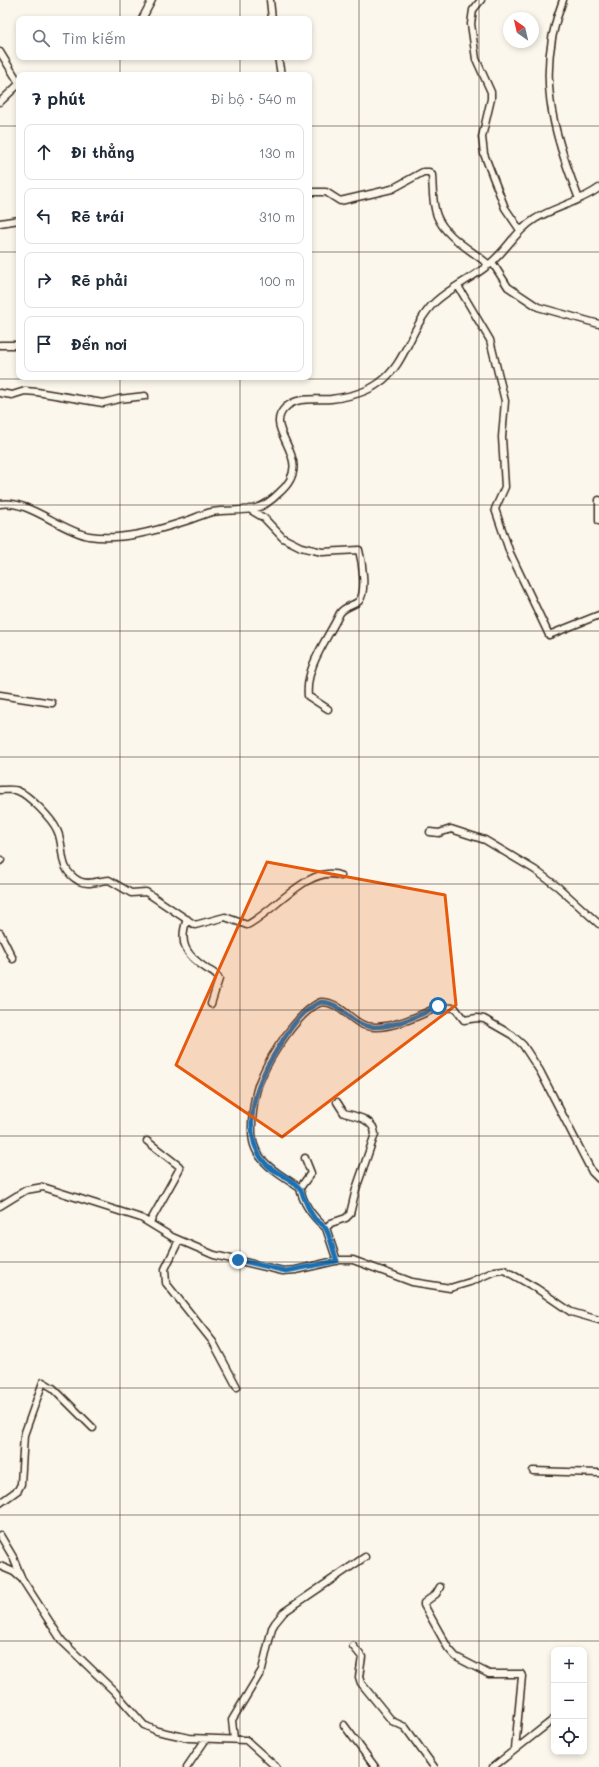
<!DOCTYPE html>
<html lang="vi">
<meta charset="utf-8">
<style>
:root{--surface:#fff;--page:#f2f2f3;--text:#1f2937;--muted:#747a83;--line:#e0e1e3}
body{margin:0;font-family:Mali,sans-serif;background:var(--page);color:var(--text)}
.controls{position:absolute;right:12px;bottom:12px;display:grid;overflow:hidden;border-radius:8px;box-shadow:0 2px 6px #0003}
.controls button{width:36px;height:36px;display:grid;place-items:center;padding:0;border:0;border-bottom:1px solid var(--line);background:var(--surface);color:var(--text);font:20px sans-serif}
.compass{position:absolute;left:503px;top:12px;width:36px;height:36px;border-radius:50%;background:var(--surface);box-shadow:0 2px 6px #0003;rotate:326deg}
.stop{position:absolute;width:12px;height:12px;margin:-9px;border:3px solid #1f6fb2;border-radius:50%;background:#fff}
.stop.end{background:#1f6fb2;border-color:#fff;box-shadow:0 1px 4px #0008}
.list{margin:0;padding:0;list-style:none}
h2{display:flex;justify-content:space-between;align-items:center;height:52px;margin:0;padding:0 16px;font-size:17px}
h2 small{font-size:13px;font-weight:400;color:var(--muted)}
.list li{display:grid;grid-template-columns:26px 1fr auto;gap:12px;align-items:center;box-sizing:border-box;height:56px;margin:0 8px 8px;padding:0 8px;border:1px solid var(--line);border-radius:8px}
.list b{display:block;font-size:15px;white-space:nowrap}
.list em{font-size:13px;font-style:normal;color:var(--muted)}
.icon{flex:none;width:22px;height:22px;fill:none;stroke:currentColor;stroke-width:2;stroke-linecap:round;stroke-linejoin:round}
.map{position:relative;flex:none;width:599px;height:1767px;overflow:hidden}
.search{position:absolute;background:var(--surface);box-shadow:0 2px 6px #0003;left:16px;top:16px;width:296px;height:44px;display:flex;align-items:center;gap:10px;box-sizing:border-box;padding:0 14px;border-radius:8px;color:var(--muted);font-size:15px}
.panel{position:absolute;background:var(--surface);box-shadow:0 2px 6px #0003;left:16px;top:72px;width:296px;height:308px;border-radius:8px}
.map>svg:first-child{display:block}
</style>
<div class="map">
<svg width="599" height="1767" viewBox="0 0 599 1767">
<rect width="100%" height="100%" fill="#fbf7ec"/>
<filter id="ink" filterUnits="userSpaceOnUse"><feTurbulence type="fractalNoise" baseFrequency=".025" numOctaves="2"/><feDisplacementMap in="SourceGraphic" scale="8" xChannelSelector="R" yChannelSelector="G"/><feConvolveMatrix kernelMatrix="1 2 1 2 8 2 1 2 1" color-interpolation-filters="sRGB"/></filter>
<g filter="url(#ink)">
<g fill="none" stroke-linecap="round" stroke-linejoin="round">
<defs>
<path id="street" d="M 270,0 L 272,19
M 481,0 L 473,10 L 471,24 L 476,59 L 491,92 L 491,99 L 482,137 L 484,154 L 505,208 L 520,230
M 563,0 C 535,72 552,130 579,199
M 142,19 L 152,0
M 0,52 L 19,83
M 278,57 L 281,75
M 0,102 L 19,84
M 309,192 L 326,192 L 340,201 L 392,189 L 423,172 L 429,172 L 432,175 C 433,188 432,204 437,216 C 446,238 472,250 489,265
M 0,223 L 19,220
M 492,262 L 508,287 L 538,307 L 599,324
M 458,286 L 490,340 L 505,401 L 502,437 L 505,487 L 495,509 L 510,553 L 549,635 L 599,615
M 0,345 L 19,345
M 0,393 L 12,395 L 25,391 L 37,392 L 103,403 L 119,399 L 145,396
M 599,500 L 599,521
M 0,504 C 28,499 61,531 89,536 C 121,541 155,531 186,521 C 195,518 203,514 212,512 C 227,509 242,512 256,508 C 264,506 273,499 279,493 C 319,459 261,431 285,408 C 297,396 315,400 331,399 C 347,397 366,393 379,383 C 407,364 410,326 435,302 C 450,288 471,279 487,266 C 506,252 513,233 535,219 C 555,207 580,202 599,188
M 249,509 L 264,518 L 283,538 L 301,547 L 322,552 L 359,550 C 362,561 367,592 359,601 C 353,606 345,606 340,613 C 328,639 305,666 308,696 L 328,709
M 0,695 L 52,703
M 0,790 C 6,790 13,789 18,791 C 29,795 52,819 57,830 C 66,848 56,868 79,881 C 89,886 99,880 109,880 L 131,893 L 146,892 L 195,925 L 225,917 L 247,925 C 274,912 310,863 341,876
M 430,832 L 439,833 L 451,829 L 485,840 L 535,870 L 558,887 L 599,924
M 0,861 L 1,860
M 187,919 C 178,944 186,955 207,969 C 212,972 216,973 219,979 L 211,1004
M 0,933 L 13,959
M 337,1102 L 344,1113 C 355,1116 374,1119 375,1134 L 356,1189 L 350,1214 L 346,1218 L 331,1223 L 326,1228 L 337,1261
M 147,1141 L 179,1166 L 180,1168 L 150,1222
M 305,1158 L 311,1173 L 300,1188 C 303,1204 314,1218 326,1228
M 300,1188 C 284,1177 260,1165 254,1145 C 249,1130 254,1092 261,1078 C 270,1056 299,1011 321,1002 C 339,1002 346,1016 361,1024 C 382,1034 419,1016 438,1007 L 455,1008 L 464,1020 L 477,1018 L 484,1019 L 512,1035 L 523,1045 L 540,1071 L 592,1172 L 599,1179
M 0,1206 L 26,1190 L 43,1187 L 141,1218 L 172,1237 L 214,1255 L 283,1271 L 296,1270 L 339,1260 L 353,1260 L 412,1282 L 450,1288 L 470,1282 L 495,1271 L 504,1270 L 536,1288 L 571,1312 L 599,1320
M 179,1240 L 165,1269 L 166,1283 L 213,1342 L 237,1387
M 533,1471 L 599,1473
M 0,1503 L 18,1490 L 21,1484 L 24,1435 L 43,1382 L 53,1388 L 93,1428
M 0,1535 L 13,1557 L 21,1577
M 0,1566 L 14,1572 L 22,1579 L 62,1641 L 114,1691 L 144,1725 L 157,1731 L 189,1738 L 246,1740 L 276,1767
M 440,1587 L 436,1594 L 424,1603 L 424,1605 L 448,1648 L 456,1657 L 489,1674 L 521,1674 L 522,1676 L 515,1749
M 353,1646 L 362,1657 L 359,1677 L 361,1683 L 392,1721 L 405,1727 L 434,1767
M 344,1725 L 375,1767
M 234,1739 L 232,1720 L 262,1670 L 272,1628 L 275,1623 L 284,1612 L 365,1557
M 187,1767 L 206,1739
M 493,1767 L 554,1719"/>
</defs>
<use href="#street" stroke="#3b2a1e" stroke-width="9"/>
<use href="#street" stroke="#fbf7ec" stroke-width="6"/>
</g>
</g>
<g fill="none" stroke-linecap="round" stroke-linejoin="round" filter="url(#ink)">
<path stroke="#1f6fb2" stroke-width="5" d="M 238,1260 L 286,1271 L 337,1261 C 333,1251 331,1238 326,1229 C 324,1225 318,1222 315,1219 C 308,1210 305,1199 300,1189 C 296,1181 276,1173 268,1166 C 238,1137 255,1084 275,1053 C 286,1035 300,1010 321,1002 C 339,1002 345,1017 361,1024 C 382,1034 419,1016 438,1006"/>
</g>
<path fill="#e8590c" fill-opacity="0.2" stroke="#e8590c" stroke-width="3" stroke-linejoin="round" d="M 267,862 L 445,895 L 456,1005 L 282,1137 L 176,1065 Z"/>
<path fill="none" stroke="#3b2a1e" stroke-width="1" stroke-opacity="0.55" d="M 120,0 L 120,19M 240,0 L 240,19M 359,0 L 359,1767M 479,0 L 479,1767M 120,57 L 120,75M 240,57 L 240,75M 0,126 L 19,126M 309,126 L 599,126M 0,252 L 19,252M 309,252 L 599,252M 120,377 L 120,1767M 240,377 L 240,1767M 0,379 L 599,379M 0,505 L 599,505M 0,631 L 599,631M 0,757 L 599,757M 0,884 L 599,884M 0,1010 L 599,1010M 0,1136 L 599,1136M 0,1262 L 599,1262M 0,1388 L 599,1388M 0,1515 L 599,1515M 0,1641 L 599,1641"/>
</svg>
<div class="controls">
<button>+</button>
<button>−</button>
<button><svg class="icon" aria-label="locate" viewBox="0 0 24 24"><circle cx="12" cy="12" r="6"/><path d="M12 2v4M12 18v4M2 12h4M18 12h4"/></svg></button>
</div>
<svg class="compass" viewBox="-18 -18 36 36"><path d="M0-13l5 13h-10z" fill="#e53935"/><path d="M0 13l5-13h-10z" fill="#747a83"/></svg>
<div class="stop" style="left:438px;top:1006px"></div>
<div class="stop end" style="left:238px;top:1260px"></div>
<div class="search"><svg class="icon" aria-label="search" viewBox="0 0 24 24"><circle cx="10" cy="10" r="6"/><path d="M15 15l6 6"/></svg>Tìm kiếm</div>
<section class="panel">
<h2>7 phút<small>Đi bộ · 540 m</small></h2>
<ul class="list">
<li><svg class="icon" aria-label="ahead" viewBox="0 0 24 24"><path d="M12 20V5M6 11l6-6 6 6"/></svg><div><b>Đi thẳng</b></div><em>130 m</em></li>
<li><svg class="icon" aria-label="left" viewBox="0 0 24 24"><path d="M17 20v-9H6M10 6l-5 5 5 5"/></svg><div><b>Rẽ trái</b></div><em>310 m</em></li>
<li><svg class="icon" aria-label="right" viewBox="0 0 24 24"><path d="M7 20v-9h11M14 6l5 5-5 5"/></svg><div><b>Rẽ phải</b></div><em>100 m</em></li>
<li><svg class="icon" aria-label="arrive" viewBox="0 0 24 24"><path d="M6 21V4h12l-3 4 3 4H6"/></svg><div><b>Đến nơi</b></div></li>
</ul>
</section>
</div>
